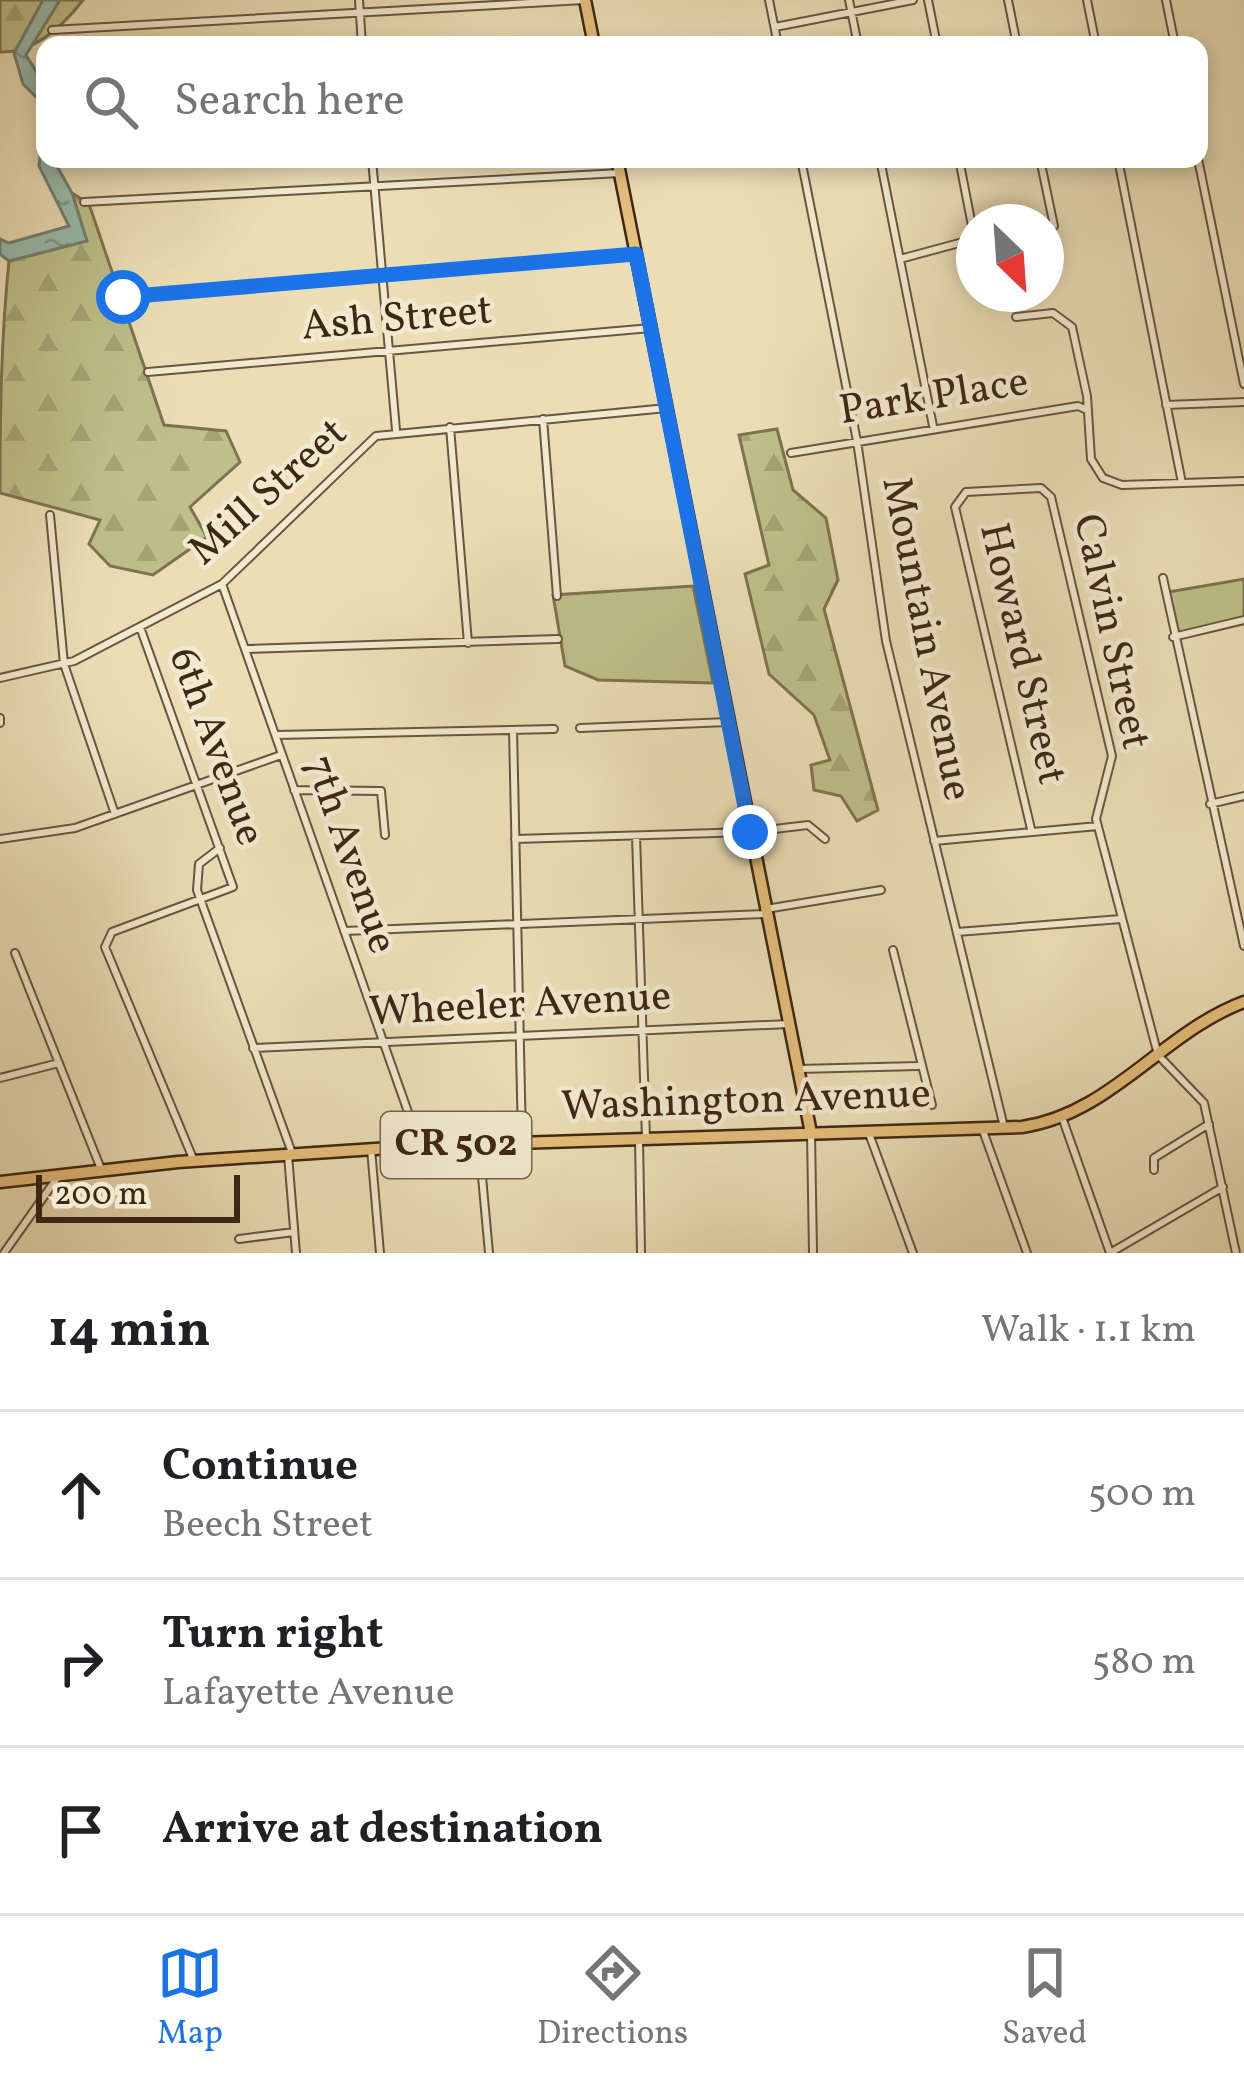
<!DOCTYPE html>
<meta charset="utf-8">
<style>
:root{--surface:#fff;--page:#f6f6f6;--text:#202124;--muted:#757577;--line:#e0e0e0;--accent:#1a73e8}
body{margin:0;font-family:Vollkorn,serif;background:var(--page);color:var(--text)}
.compass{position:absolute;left:956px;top:204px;width:108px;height:108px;border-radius:50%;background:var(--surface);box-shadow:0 6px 18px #0003;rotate:155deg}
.scale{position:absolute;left:36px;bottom:30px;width:204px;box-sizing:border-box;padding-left:12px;border:6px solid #3f2716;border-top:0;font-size:33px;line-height:42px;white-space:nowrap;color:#3f2716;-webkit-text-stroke:9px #f2ead0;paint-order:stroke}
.stop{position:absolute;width:36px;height:36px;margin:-27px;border:9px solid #1a73e8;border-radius:50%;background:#fff}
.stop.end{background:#1a73e8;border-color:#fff;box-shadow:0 3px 12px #0008}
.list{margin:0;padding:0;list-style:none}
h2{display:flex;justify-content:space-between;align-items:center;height:156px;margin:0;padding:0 48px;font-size:51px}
h2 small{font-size:39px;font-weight:400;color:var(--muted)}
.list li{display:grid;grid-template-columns:78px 1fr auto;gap:36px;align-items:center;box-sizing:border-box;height:168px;padding:0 48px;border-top:3px solid var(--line)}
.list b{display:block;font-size:45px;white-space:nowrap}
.list p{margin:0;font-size:39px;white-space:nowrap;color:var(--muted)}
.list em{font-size:39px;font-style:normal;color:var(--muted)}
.icon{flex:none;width:66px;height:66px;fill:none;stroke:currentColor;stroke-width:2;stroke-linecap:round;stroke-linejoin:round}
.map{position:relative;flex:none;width:1244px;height:1253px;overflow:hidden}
.search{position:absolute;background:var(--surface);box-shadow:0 6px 18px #0003;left:36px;right:36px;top:36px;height:132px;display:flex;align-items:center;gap:30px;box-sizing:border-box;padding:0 42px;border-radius:24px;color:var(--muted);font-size:45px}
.sheet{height:660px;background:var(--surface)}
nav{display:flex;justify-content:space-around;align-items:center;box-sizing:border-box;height:168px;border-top:3px solid var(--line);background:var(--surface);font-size:33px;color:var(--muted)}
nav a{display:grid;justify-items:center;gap:6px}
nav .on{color:var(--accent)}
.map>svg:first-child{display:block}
</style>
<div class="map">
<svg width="1244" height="1253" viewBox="0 0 1244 1253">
<defs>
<pattern id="forest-firs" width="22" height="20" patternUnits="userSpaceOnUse" patternTransform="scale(3)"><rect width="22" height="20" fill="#bebf89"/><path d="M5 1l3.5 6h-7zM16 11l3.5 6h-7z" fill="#a4a476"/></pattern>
<pattern id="water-ripples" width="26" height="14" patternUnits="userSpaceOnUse" patternTransform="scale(3)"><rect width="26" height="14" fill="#98bcad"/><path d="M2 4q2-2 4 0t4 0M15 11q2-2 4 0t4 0" fill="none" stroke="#7d998c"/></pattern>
</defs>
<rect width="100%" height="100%" fill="#ebdeb6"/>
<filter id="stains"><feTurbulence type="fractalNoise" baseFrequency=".00167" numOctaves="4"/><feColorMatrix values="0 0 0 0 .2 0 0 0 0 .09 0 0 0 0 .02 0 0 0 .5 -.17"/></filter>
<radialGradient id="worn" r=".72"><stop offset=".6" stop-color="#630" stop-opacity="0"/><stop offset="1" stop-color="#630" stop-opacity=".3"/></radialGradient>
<path fill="url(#forest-firs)" stroke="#7e7350" stroke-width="3" d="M 0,0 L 83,0 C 63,26 35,53 0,52 Z
M 72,193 L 89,204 L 164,425 L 226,431 L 240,462 L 190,507 L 207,537 L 153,575 L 110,566 L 89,544 L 100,520 L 0,493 C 0,415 1,339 9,261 L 86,241 Z
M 777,429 L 793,490 L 826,518 L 838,580 L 824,609 L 878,810 L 857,821 L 841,796 L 814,790 L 811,765 L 830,760 L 814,715 L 769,674 L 745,574 L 769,565 L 739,435 Z"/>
<path fill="#bebf89" stroke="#7e7350" stroke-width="3" d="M 1244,579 L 1244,617 L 1175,635 L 1163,593 Z
M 693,586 L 713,683 L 598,680 L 565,666 L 553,595 Z"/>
<path fill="url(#water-ripples)" stroke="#748071" stroke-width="3" d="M 43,0 L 60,0 L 26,55 L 45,86 L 45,106 L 23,84 L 14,53 Z
M 45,111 L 45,159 L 53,159 L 72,193 L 87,241 L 9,261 L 0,254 L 0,239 L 9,243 L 69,226 L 39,166 Z"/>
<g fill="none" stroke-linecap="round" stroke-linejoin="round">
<defs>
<path id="street" d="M 359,0 L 362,45
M 769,0 L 778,45
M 849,0 L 858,45
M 928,0 L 937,45
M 1008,0 L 1017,45
M 1087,0 L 1096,45
M 1166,0 L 1175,45
M 775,27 L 913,0
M 52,30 L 584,0
M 372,159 L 396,430
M 801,159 L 857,441 L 886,641 L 1004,1127
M 880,159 L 933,426
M 959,159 L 974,236
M 1040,159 L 1054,226
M 1118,159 L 1182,483
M 1198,159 L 1244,384
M 84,202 L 620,173
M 900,259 L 974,239
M 123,297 L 636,254
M 1016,317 L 1053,313 L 1072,327 L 1087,396 L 1091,459 L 1103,478 L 1122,485 L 1244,481
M 148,372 L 651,328
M 1166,405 L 1244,402
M 543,419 L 557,596
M 450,427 L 468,643
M 791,453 L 1078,406 L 1087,410
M 50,515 L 64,664 L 115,814
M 1163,578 L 1244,946
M 222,584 L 420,1146
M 140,627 L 233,887 L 112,932 L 105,947 L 194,1161
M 1173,637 L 1244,620
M 246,649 L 558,639
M 0,678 L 74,661 L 222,584 L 376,436 L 667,408
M 0,718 L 0,723
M 580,728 L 728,722
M 513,730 L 522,1140
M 276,735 L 554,729
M 294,790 L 381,791 L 385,835
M 1210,804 L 1244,796
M 1031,829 L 955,507 L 966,492 L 1041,488 L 1051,497 L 1112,756 L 1096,819 L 1158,1055 L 1204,1103 L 1236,1253
M 636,836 L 646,1138
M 0,839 L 75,828 L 281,755
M 515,839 L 750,832 L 808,825 L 825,839
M 934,841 L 1098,826
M 220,848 L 199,864 L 197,890 L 292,1153
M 766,909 L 881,890
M 344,931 L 766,914
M 957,932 L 1121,919
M 893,950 L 932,1105
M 15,953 L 101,1169
M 253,1048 L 789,1024
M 798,1069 L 918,1066
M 0,1078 L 59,1063
M 1063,1120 L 1110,1253 L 1223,1187
M 982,1128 L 1027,1253
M 868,1131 L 913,1253
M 811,1133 L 813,1253
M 639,1139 L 641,1253
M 479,1144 L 489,1253
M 371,1149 L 380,1253
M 288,1155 L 296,1253
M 1154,1170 L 1154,1158 L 1209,1124
M 239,1239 L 294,1232
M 4,1253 L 57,1178"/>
<path id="primary" d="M 585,0 L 594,45
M 617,159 L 811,1133
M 0,1182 L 178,1162 L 420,1146 L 1022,1127 C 1111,1114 1163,1032 1244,1002"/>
</defs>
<use href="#street" stroke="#6a553e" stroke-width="10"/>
<use href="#primary" stroke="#3f2716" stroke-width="15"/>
<use href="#street" stroke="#f2ead0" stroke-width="6"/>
<use href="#primary" stroke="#e6bf7b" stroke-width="10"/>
</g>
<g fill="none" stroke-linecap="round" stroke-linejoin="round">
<path stroke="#1a73e8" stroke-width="15" d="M 123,297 L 636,254 L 750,832"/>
</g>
<g text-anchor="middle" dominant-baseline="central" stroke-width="9" stroke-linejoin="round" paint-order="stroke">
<rect fill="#f2ead0" stroke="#75624e" stroke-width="3" x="381" y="1112" width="150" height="66" rx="9"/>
<g font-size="39" font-weight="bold" fill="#3f2716">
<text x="456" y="1145">CR 502</text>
</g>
<g font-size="42" fill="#3f2716" stroke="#f2ead0">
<text transform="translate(397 320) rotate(-5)">Ash Street</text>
<text transform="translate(934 398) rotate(-9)">Park Place</text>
<text transform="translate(269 493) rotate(-42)">Mill Street</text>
<text transform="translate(1110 632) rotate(78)">Calvin Street</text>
<text transform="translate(925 639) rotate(79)">Mountain Avenue</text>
<text transform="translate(1021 654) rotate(77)">Howard Street</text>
<text transform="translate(215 747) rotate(70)">6th Avenue</text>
<text transform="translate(349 855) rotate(71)">7th Avenue</text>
<text transform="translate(520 1006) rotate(-3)">Wheeler Avenue</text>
<text transform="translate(746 1102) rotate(-2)">Washington Avenue</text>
</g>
</g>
<rect width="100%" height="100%" filter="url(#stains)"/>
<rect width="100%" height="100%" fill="url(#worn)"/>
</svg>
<svg class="compass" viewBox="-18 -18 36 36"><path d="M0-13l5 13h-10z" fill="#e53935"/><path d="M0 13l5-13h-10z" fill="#757577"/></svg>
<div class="scale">200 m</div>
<div class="stop" style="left:123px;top:297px"></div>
<div class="stop end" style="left:750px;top:832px"></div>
<div class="search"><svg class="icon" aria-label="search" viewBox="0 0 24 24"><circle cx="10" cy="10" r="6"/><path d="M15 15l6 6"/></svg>Search here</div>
</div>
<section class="sheet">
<h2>14 min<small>Walk · 1.1 km</small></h2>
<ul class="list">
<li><svg class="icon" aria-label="ahead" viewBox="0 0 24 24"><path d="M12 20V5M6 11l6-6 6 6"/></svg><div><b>Continue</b><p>Beech Street</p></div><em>500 m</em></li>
<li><svg class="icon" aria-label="right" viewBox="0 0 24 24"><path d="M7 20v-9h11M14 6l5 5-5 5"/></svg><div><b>Turn right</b><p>Lafayette Avenue</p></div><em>580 m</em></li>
<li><svg class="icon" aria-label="arrive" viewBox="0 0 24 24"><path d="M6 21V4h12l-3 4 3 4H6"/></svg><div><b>Arrive at destination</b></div></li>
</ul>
</section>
<nav>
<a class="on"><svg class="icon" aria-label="map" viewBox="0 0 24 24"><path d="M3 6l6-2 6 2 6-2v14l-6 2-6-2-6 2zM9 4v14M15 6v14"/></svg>Map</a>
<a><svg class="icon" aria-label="directions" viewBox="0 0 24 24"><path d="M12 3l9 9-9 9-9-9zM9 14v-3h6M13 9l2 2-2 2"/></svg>Directions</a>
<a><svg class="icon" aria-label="saved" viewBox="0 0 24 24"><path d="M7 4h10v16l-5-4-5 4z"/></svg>Saved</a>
</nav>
